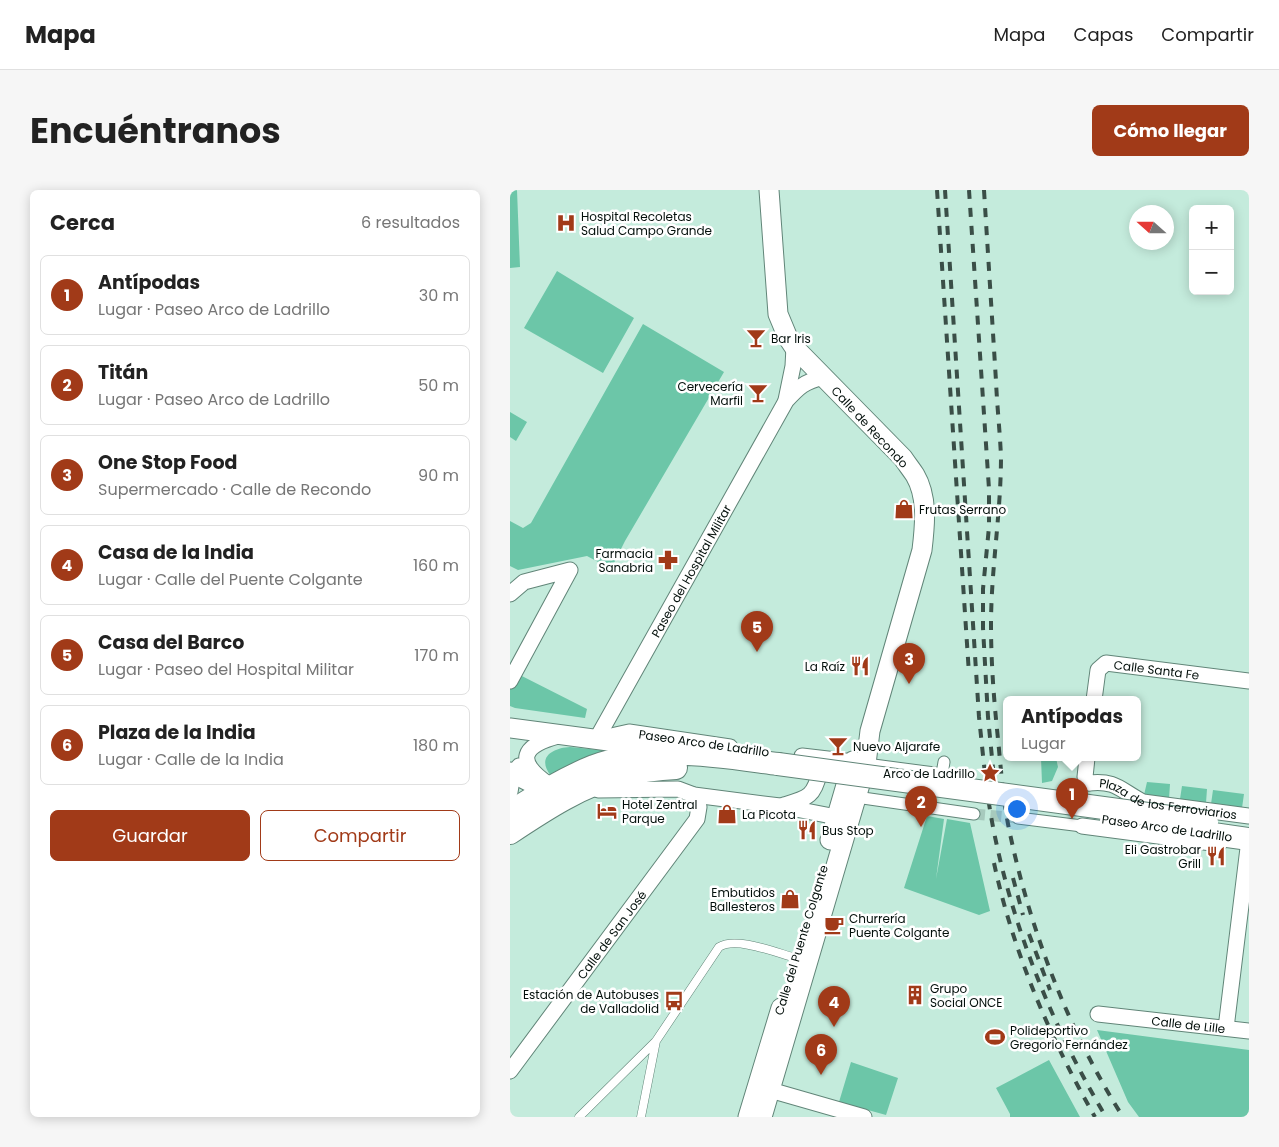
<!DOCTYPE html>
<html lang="es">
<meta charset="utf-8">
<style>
:root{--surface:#fff;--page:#f6f6f6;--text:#222;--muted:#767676;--line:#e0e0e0;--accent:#a13a18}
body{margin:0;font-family:Poppins,sans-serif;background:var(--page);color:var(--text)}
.controls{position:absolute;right:15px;top:15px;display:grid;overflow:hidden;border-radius:8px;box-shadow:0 2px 12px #0003}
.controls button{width:45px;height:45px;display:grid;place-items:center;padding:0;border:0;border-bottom:1px solid var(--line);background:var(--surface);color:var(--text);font:25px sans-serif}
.compass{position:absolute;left:619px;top:15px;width:45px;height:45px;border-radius:50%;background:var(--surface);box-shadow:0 2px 12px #0003;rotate:291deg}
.you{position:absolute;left:506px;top:618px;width:18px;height:18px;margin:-12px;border:4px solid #fff;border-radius:50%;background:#1a73e8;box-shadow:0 0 0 8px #1a73e833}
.badge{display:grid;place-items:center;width:32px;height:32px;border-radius:50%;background:var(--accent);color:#fff;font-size:16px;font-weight:700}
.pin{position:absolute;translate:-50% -41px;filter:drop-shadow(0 1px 2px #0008)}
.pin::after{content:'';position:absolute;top:26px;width:18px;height:15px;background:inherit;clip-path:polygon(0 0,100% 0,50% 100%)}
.popup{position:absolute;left:493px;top:506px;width:138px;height:65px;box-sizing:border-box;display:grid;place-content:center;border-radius:8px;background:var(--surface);filter:drop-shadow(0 1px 4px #0005);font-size:16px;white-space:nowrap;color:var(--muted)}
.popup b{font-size:19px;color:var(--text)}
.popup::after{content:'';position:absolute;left:50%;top:100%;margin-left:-10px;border:10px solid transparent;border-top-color:var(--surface)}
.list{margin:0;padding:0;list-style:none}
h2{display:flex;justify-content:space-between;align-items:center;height:65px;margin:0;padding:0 20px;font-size:21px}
h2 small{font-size:16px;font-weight:400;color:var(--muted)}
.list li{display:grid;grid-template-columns:32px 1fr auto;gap:15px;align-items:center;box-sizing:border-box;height:80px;margin:0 10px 10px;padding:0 10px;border:1px solid var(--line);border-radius:8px}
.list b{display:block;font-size:19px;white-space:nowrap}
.list p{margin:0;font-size:16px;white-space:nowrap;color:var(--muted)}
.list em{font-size:16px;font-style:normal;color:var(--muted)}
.actions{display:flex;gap:10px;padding:15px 20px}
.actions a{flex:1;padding:11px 0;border:1px solid var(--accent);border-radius:8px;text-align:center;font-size:18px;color:var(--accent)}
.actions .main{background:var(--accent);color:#fff}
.map{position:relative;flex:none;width:739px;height:927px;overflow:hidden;border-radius:8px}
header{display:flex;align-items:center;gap:30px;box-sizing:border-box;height:70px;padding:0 25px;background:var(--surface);border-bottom:1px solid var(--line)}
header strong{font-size:24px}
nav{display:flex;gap:28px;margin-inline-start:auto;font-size:18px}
.intro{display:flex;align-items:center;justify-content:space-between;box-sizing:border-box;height:120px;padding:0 30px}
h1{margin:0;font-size:35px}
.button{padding:12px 22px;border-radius:8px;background:var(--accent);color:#fff;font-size:18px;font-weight:700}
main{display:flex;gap:30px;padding:0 30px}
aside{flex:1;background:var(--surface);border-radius:8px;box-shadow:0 2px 12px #0003}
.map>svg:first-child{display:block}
</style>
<header>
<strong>Mapa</strong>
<nav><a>Mapa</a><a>Capas</a><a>Compartir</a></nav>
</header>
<div class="intro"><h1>Encuéntranos</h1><a class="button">Cómo llegar</a></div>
<main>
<aside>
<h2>Cerca<small>6 resultados</small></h2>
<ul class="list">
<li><span class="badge">1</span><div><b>Antípodas</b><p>Lugar · Paseo Arco de Ladrillo</p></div><em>30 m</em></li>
<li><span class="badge">2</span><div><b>Titán</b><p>Lugar · Paseo Arco de Ladrillo</p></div><em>50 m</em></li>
<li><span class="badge">3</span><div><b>One Stop Food</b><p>Supermercado · Calle de Recondo</p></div><em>90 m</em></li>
<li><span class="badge">4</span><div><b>Casa de la India</b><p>Lugar · Calle del Puente Colgante</p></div><em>160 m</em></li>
<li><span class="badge">5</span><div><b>Casa del Barco</b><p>Lugar · Paseo del Hospital Militar</p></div><em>170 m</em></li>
<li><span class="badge">6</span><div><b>Plaza de la India</b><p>Lugar · Calle de la India</p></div><em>180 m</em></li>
</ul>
<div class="actions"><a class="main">Guardar</a><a>Compartir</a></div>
</aside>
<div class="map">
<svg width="739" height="927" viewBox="0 0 739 927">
<rect width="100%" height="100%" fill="#c4ebdc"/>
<path fill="#6cc6a8" d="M 0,0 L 7,0 L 10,77 L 0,78 Z
M 47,81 L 124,128 L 93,183 L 14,138 Z
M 133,134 L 214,182 L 115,351 L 101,379 L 77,366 L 8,380 L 0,376 L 0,331 L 13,338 L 21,333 Z
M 0,222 L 17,232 L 6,251 L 0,247 Z
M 0,480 L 77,519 L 75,528 L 5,518 L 0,516 Z
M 60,557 L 90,560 L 109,559 L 41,586 C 26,567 43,558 60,557 Z
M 531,568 L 546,568 L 548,577 L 542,591 L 532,593 Z
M 637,592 L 660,594 L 659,609 L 634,605 Z
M 672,596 L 697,599 L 696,613 L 670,609 Z
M 703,600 L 734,604 L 732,618 L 701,614 Z
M 417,626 L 434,629 L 426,689 L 437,629 L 460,633 L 480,721 L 469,725 L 394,698 Z
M 587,840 L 739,860 L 739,927 L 629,927 L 618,912 Z
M 539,870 L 570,927 L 500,927 L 500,924 L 486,898 Z
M 341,872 L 388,888 L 376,925 L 329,912 Z"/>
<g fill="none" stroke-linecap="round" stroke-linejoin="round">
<path stroke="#a7cabd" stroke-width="11" stroke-dasharray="11 5.5" stroke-linecap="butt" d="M 464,624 L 508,628"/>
<defs>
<path id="service" d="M 69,927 L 146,851 L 209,757 C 226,746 267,763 286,768
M 131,927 L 146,851"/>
<path id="pedestrian" d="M 356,574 L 432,584 L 434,572
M 346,607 L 464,624
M 508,628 L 572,636"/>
<g id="minor">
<path d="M 276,210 L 283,176 L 284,157"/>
<path d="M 0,404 L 14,392 L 60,380 L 0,491"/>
<path id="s1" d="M 584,510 L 588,480 L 596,473 L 739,491"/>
<path d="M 92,548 L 119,542 L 220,557"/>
<path id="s2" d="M 86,550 L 276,211 C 289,197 294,192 313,187"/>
<path d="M 292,566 L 352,573"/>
<path d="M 577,568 L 575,587 L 579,593"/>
<path id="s3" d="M 579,593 C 606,590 610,600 633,612 L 739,626"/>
<path d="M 38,594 C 5,571 12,556 48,546"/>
<path d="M 88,600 L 168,599 L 184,605 L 270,616 L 337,629"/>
<path d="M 0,602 L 3,584 L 9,576"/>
<path d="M 274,615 C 298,608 304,607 310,581 L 307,572"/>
<path d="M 572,636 L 709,654"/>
<path id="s4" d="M 588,824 L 739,841"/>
<path d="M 716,838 L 738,658"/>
<path id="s5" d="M 0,881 L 187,629 L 189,617 L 184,605"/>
<path d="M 260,900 L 354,927"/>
</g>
<path id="tertiary" d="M 0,538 L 136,556 L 152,559
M 0,582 L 18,591 L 50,599
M 320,650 L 343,571
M 238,927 L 271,818
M 252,927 L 356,574 L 360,541 L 412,360 C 415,335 418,307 405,285 C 401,279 397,274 393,268 L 284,157 L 278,148 L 268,124 L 259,0"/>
<path id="primary" d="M 0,622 C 27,605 54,588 84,576 C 144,554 207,566 268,574
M 0,643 C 33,621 74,594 113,585 C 131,581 148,579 166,578
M 696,643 L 739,649"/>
</defs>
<use href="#service" stroke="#618578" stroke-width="9"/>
<use href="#pedestrian" stroke="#618578" stroke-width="13"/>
<use href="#minor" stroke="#618578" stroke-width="17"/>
<use href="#tertiary" stroke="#618578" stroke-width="21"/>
<use href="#primary" stroke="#618578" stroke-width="24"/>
<use href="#service" stroke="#fff" stroke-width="8"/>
<use href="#pedestrian" stroke="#fff" stroke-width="11"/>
<use href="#minor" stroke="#fff" stroke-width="15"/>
<use href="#tertiary" stroke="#fff" stroke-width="19"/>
<use href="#primary" stroke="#fff" stroke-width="22"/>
<path stroke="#3a4e47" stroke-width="4" stroke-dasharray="9 9" stroke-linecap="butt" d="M 427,0 L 459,484
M 435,0 L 469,527 C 473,564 476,601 483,637 C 503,739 543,838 596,927
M 459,0 L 479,299 L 479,337 L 473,399 L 473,438 L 478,527 L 484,588
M 474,0 C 478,64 482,127 486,191 C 487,216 490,242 491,267 C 491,323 481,379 481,435 C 481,473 484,511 488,549 C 491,579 493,610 499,639 C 520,740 558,840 613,927
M 484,673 C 503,762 540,848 585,927
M 503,688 L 513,725
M 519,744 L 540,800"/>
<defs>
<path id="primary-bridge" d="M 268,574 L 697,632"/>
</defs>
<use href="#primary-bridge" stroke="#618578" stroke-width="24" stroke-linecap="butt"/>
<use href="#primary-bridge" stroke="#fff" stroke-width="22"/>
</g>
<defs>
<symbol id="hospital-bare" viewBox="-9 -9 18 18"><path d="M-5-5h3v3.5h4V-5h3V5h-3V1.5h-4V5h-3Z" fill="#a13a18" stroke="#fff" stroke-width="2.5" paint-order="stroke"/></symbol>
<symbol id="bar-bare" viewBox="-9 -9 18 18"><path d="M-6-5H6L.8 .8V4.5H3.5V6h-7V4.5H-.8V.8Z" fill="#a13a18" stroke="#fff" stroke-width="2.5" paint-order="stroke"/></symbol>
<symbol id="shop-bare" viewBox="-9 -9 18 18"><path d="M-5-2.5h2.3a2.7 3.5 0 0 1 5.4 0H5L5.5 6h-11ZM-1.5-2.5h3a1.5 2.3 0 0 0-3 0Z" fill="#a13a18" stroke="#fff" stroke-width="2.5" paint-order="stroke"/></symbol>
<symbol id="pharmacy-bare" viewBox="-9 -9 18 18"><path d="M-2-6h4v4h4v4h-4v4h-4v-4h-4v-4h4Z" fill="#a13a18" stroke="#fff" stroke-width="2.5" paint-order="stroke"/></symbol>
<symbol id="restaurant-bare" viewBox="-9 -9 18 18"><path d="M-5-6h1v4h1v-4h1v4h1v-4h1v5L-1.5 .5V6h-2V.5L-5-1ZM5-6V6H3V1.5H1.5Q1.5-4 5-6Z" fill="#a13a18" stroke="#fff" stroke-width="2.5" paint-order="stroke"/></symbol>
<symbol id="sight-bare" viewBox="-9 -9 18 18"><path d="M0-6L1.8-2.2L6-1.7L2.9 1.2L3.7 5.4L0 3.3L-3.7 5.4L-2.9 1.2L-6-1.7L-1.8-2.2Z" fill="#a13a18" stroke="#fff" stroke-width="2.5" paint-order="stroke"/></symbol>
<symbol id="hotel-bare" viewBox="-9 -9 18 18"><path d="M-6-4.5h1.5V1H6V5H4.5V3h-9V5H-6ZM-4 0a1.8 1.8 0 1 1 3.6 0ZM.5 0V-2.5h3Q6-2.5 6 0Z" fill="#a13a18" stroke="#fff" stroke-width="2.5" paint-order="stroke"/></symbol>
<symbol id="cafe-bare" viewBox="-9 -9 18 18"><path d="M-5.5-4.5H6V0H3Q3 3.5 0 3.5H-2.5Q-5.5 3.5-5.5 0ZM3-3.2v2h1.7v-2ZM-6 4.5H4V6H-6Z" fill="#a13a18" stroke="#fff" stroke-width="2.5" paint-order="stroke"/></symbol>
<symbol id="building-bare" viewBox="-9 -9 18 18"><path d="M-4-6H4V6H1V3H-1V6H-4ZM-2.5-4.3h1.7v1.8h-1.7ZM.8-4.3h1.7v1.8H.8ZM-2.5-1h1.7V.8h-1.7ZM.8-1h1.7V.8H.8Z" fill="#a13a18" stroke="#fff" stroke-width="2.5" paint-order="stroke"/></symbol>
<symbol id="bus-bare" viewBox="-9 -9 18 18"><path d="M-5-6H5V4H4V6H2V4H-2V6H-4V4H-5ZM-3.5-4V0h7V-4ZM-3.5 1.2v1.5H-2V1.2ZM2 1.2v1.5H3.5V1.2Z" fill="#a13a18" stroke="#fff" stroke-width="2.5" paint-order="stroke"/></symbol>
<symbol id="stadium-bare" viewBox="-9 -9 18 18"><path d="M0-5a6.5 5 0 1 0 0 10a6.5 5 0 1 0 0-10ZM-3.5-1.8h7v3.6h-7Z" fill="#a13a18" stroke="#fff" stroke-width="2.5" paint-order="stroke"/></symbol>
</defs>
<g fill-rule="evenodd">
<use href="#hospital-bare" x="42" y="19" width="28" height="28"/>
<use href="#bar-bare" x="232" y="134" width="28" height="28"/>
<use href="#bar-bare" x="234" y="189" width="28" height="28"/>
<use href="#shop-bare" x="380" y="305" width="28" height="28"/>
<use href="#pharmacy-bare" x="144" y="356" width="28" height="28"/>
<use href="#restaurant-bare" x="336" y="462" width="28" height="28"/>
<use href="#bar-bare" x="314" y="542" width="28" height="28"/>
<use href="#sight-bare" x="466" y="569" width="28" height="28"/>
<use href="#hotel-bare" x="83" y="607" width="28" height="28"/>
<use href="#shop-bare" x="203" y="610" width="28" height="28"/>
<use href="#restaurant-bare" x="283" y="626" width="28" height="28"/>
<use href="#restaurant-bare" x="692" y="652" width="28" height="28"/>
<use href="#shop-bare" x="266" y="695" width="28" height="28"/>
<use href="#cafe-bare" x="310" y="721" width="28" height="28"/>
<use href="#building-bare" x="391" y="791" width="28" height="28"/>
<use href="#bus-bare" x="150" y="797" width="28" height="28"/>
<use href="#stadium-bare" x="471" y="833" width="28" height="28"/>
</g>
<g text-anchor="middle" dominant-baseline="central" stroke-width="5" stroke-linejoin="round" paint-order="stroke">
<g font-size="12" fill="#030f0b" stroke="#fff" text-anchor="start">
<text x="71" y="26">Hospital Recoletas<tspan x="71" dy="14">Salud Campo Grande</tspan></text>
<text x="261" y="148">Bar Iris</text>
<text x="233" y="196" text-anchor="end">Cervecería<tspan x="233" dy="14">Marfil</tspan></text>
<text x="409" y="319">Frutas Serrano</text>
<text x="143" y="363" text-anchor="end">Farmacia<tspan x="143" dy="14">Sanabria</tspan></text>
<text x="335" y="476" text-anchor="end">La Raíz</text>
<text x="343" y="556">Nuevo Aljarafe</text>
<text x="465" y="583" text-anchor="end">Arco de Ladrillo</text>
<text x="112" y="614">Hotel Zentral<tspan x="112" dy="14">Parque</tspan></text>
<text x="232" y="624">La Picota</text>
<text x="312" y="640">Bus Stop</text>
<text x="691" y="659" text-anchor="end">Eli Gastrobar<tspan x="691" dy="14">Grill</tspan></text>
<text x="265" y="702" text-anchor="end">Embutidos<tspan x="265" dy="14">Ballesteros</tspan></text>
<text x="339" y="728">Churrería<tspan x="339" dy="14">Puente Colgante</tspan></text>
<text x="420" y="798">Grupo<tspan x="420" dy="14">Social ONCE</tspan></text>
<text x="149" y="804" text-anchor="end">Estación de Autobuses<tspan x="149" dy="14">de Valladolid</tspan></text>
<text x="500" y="840">Polideportivo<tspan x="500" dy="14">Gregorio Fernández</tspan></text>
</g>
<g font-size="12" fill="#030f0b" stroke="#fff">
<text transform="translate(360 237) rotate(47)">Calle de Recondo</text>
<text stroke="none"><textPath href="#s2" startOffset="194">Paseo del Hospital Militar</textPath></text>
<text stroke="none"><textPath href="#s1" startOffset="92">Calle Santa Fe</textPath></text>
<text transform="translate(194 553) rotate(8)">Paseo Arco de Ladrillo</text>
<text stroke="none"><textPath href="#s3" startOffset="82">Plaza de los Ferroviarios</textPath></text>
<text transform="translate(657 638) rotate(8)">Paseo Arco de Ladrillo</text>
<text stroke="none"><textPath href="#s5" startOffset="170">Calle de San José</textPath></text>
<text transform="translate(291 750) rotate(-73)">Calle del Puente Colgante</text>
<text stroke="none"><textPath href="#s4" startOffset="91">Calle de Lille</textPath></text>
</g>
</g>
</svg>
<div class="controls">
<button>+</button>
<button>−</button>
</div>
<svg class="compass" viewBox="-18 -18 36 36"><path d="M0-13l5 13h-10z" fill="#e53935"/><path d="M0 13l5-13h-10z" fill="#767676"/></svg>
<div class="you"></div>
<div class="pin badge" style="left:562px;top:629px">1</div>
<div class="popup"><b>Antípodas</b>Lugar</div>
<div class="pin badge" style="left:411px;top:637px">2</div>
<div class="pin badge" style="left:399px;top:494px">3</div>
<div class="pin badge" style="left:324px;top:837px">4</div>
<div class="pin badge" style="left:247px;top:462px">5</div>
<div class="pin badge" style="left:311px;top:885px">6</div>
</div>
</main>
